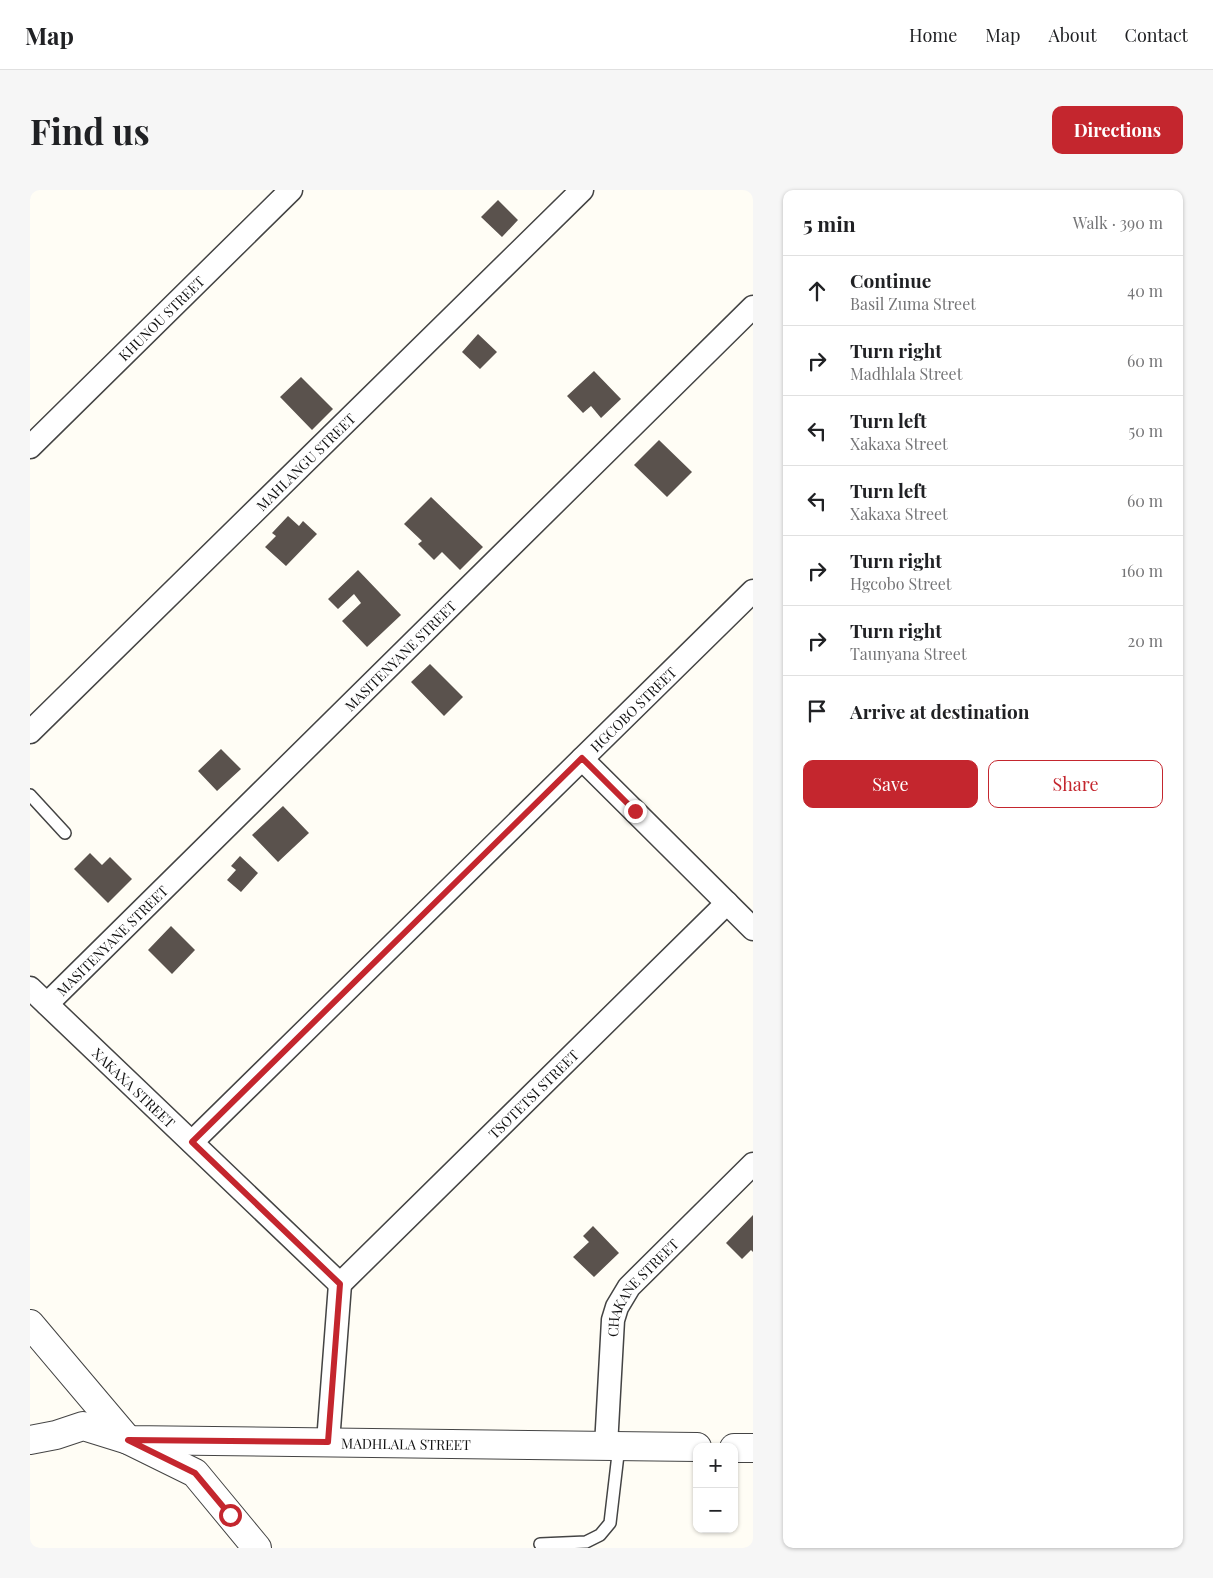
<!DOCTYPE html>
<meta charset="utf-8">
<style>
:root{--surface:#fff;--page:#f6f6f6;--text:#202124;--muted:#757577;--line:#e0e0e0;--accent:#c4262e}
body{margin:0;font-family:"Playfair Display",serif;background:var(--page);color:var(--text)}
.controls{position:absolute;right:15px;bottom:15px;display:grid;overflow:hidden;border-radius:10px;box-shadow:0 1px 4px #0004}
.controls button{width:45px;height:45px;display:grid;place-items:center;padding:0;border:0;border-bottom:1px solid var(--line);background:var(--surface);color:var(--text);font:25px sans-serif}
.stop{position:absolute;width:15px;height:15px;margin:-11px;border:4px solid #c4262e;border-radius:50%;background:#fff}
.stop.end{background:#c4262e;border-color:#fff;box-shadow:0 1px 5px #0008}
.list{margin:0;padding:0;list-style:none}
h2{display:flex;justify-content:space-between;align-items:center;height:65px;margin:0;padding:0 20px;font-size:21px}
h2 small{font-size:16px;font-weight:400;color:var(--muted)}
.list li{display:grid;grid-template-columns:32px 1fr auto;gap:15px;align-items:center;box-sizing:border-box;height:70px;padding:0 20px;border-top:1px solid var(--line)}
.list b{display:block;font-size:19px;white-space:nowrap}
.list p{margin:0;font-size:16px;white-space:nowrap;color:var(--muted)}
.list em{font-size:16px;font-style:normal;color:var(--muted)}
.actions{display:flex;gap:10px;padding:15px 20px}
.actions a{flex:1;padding:11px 0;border:1px solid var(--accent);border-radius:10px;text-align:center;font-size:18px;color:var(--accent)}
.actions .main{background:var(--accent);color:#fff}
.icon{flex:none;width:28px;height:28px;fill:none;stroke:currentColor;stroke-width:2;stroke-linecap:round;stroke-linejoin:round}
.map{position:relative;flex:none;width:723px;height:1358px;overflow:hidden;border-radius:10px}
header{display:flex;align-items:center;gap:30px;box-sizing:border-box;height:70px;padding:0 25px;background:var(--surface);border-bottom:1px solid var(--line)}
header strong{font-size:24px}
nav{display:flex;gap:28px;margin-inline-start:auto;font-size:18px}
.intro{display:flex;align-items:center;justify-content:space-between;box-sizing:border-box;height:120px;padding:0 30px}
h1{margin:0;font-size:35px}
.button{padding:12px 22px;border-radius:10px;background:var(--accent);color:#fff;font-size:18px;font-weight:700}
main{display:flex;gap:30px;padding:0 30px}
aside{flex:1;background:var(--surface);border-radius:10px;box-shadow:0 1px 4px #0004}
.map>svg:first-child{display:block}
</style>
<header>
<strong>Map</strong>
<nav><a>Home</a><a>Map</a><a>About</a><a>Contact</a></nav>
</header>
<div class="intro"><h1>Find us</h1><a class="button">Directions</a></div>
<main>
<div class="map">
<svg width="723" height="1358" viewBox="0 0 723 1358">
<rect width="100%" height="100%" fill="#fffdf5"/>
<path fill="#5a524d" d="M 468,10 L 488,30 L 472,47 L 451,27 Z
M 448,144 L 467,162 L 450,179 L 432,162 Z
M 564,181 L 591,209 L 571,228 L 561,216 L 553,223 L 537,206 Z
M 271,187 L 303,219 L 282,240 L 250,207 Z
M 629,250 L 662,282 L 637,307 L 604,275 Z
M 401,307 L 453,357 L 430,380 L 412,362 L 404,370 L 388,354 L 392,351 L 374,334 Z
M 258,326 L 269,336 L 273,331 L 287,344 L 256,376 L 235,357 L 246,346 L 242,343 Z
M 328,380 L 371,425 L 337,457 L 312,431 L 331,413 L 324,404 L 308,419 L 298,409 Z
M 400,474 L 433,507 L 414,526 L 381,492 Z
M 191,559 L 211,579 L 187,601 L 168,581 Z
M 253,616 L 279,643 L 248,672 L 222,645 Z
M 60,663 L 72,675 L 80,667 L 102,689 L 78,713 L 44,679 Z
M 210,666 L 228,683 L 211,702 L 197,690 L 206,680 L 201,676 Z
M 141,736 L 165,760 L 142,784 L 118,760 Z
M 723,1025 L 723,1062 L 721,1060 L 712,1069 L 696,1053 Z
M 563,1036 L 589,1063 L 564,1087 L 543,1067 L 559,1052 L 553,1046 Z"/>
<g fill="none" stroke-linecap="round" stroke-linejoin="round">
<defs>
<path id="service" d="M 0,605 L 35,643
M 510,1354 L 556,1352 L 570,1345 L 580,1333 L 589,1256"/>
<g id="minor">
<path id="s1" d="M 0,257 L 261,0"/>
<path id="s2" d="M 0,542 L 552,0"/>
<path d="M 552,569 L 723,739"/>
<path id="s3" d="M 0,798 L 310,1094"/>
<path id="s4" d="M 17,814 L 723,117"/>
<path id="s5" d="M 162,952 L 723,401"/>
<path id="s6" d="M 310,1094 L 697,713"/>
<path d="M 298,1252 L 310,1094"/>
<path id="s7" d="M 576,1256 L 583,1130 L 587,1117 L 599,1097 L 723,974"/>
</g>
<g id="tertiary">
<path d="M 0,1134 L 98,1250 L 165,1283 L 227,1358"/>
<path id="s8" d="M 0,1250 L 26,1245 L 53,1236 L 98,1250 L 667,1257"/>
<path d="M 704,1258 L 723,1258"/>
</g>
</defs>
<use href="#service" stroke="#444" stroke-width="14"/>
<use href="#minor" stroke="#444" stroke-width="25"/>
<use href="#tertiary" stroke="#444" stroke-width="30"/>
<use href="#service" stroke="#fff" stroke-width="11"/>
<use href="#minor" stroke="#fff" stroke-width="22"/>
<use href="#tertiary" stroke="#fff" stroke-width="28"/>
</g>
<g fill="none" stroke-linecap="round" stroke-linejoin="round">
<path stroke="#c4262e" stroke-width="6" d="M 200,1325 L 165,1283 L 98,1250 L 298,1252 L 310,1094 L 162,952 L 552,568 L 605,621"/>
</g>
<g text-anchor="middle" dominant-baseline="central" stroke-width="5" stroke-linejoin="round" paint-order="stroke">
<g font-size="14" fill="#111" stroke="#fff">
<text stroke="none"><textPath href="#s1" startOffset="184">KHUNOU STREET</textPath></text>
<text stroke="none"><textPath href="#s2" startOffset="386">MAHLANGU STREET</textPath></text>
<text stroke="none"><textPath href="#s4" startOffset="496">MASITENYANE STREET</textPath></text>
<text stroke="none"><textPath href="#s5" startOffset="618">HGCOBO STREET</textPath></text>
<text stroke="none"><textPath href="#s4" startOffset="91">MASITENYANE STREET</textPath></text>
<text stroke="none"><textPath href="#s3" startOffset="144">XAKAXA STREET</textPath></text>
<text stroke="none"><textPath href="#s6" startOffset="271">TSOTETSI STREET</textPath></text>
<text stroke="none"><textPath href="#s7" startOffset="169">CHAKANE STREET</textPath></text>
<text stroke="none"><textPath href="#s8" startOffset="380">MADHLALA STREET</textPath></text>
</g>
</g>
</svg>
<div class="controls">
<button>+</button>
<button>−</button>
</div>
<div class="stop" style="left:200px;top:1325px"></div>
<div class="stop end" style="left:605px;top:621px"></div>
</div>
<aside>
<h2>5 min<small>Walk · 390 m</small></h2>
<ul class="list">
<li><svg class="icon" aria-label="ahead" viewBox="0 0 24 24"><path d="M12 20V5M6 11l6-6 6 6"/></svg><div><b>Continue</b><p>Basil Zuma Street</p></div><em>40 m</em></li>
<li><svg class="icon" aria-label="right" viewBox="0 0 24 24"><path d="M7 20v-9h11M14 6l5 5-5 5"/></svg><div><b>Turn right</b><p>Madhlala Street</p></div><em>60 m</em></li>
<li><svg class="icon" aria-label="left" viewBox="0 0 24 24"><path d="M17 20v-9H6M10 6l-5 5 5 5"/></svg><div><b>Turn left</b><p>Xakaxa Street</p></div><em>50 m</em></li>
<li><svg class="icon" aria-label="left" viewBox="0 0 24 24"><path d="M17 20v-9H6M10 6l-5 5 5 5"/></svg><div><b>Turn left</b><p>Xakaxa Street</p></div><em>60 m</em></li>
<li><svg class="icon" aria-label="right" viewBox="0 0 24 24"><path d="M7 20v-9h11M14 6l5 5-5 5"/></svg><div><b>Turn right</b><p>Hgcobo Street</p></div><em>160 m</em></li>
<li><svg class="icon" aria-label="right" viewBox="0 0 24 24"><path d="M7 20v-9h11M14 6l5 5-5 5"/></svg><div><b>Turn right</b><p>Taunyana Street</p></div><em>20 m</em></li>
<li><svg class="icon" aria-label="arrive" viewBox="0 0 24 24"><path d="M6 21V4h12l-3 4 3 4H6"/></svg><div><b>Arrive at destination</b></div></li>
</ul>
<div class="actions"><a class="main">Save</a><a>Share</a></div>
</aside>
</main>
